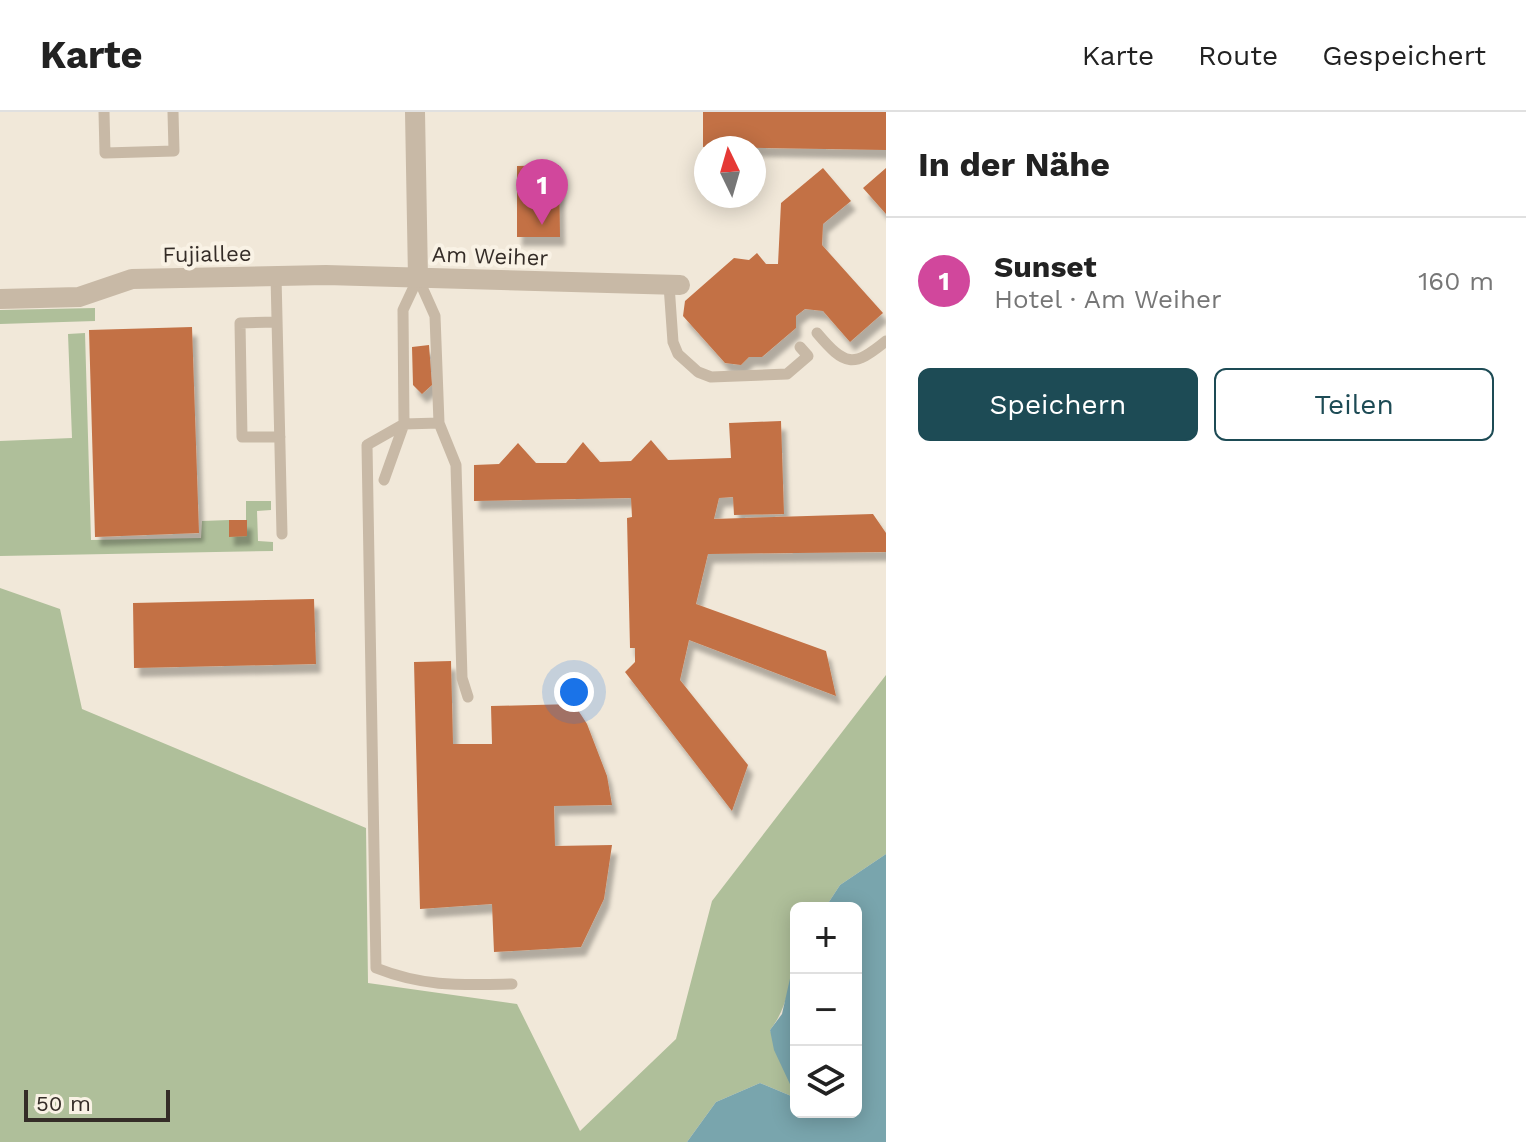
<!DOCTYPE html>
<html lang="de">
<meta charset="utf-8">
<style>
:root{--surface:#fff;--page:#f6f6f6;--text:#222;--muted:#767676;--line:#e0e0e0;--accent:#1d4b55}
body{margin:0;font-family:"Work Sans",sans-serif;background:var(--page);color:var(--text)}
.controls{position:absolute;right:24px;bottom:24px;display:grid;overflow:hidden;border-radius:12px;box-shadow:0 4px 20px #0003}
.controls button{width:72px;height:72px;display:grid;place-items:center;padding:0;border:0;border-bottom:2px solid var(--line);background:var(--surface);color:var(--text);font:40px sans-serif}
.compass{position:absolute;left:694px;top:24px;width:72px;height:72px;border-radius:50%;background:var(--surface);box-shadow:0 4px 20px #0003;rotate:355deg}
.scale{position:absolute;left:24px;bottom:20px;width:146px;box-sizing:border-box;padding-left:8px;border:4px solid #342c27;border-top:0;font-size:22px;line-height:28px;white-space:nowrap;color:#342c27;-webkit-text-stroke:6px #f9f2e5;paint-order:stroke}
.you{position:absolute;left:574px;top:580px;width:28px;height:28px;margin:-20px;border:6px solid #fff;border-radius:50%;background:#1a73e8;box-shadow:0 0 0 12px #1a73e833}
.badge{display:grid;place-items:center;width:52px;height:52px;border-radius:50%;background:var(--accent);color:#fff;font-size:26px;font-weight:700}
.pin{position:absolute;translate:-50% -66px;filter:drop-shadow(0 2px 4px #0008)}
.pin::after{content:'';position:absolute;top:42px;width:28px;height:24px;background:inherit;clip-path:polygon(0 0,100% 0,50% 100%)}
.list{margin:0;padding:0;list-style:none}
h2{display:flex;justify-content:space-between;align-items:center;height:104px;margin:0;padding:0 32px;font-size:34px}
h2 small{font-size:26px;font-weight:400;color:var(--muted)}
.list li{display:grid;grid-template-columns:52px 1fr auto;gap:24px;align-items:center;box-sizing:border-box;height:128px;padding:0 32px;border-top:2px solid var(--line)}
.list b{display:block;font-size:30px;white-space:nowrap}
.list p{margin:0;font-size:26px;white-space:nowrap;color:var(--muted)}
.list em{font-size:26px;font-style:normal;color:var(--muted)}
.actions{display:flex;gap:16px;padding:24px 32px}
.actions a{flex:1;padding:18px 0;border:2px solid var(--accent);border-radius:12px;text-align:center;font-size:28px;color:var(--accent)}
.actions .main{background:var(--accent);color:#fff}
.icon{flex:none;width:44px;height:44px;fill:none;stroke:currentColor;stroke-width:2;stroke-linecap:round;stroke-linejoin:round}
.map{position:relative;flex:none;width:886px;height:1030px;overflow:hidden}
header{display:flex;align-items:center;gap:48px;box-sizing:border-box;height:112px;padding:0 40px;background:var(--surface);border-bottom:2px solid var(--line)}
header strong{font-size:38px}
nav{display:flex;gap:44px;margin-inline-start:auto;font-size:28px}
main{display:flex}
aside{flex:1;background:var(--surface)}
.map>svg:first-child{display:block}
</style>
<header>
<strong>Karte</strong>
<nav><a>Karte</a><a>Route</a><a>Gespeichert</a></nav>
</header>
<main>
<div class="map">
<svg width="886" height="1030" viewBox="0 0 886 1030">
<defs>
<filter id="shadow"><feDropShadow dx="5" dy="9" stdDeviation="2" flood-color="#0004"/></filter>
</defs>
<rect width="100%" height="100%" fill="#f1e8d9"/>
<path fill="#afbf9a" d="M 95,196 L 95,209 L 0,212 L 0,198 Z
M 85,221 L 91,428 L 201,426 L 202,409 L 229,408 L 230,424 L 246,424 L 246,389 L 271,389 L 271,398 L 257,399 L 258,429 L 273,430 L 273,439 L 0,444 L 0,329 L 72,326 L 68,222 Z
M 0,476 L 60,497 L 82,597 L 366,716 L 368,871 L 517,892 L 580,1019 L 676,927 L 712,789 L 886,563 L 886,742 L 840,773 L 825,796 L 796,796 C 796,834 795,887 770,918 L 796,986 L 760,971 L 716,990 L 687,1030 L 0,1030 Z"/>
<path fill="#79a5ad" d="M 886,742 L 886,1030 L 687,1030 L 716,990 L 760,971 L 796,986 L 796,1000 L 856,1000 L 856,796 L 825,796 L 840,773 Z
M 796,840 L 796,985 L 774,938 L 770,918 L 782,902 Z"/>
<path fill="#c37145" filter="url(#shadow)" d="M 703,0 L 886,0 L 886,38 L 703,35 Z
M 559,53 L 560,125 L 517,125 L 517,54 Z
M 823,56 L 851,89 L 823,112 L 822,133 L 883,201 L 850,230 L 823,199 L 805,197 L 796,204 L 796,216 L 762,245 L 749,245 L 741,253 L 725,251 L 683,204 L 685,189 L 734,146 L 749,148 L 757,141 L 766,152 L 778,152 L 781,91 Z
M 886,56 L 886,102 L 863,76 Z
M 192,215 L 199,421 L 95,425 L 89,218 Z
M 429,233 L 432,273 L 422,282 L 413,273 L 412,235 Z
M 781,309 L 784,402 L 734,403 L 733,385 L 719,386 L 714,407 L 873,402 L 886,421 L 886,440 L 708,442 L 696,492 L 826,539 L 836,584 L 689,528 L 680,568 L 748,653 L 732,699 L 625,560 L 635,550 L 635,536 L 630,536 L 627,406 L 632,405 L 631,386 L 474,389 L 474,353 L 499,352 L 518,331 L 536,351 L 566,351 L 583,330 L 600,350 L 631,349 L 651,328 L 668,348 L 731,346 L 729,311 Z
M 229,408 L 247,408 L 247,424 L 229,425 Z
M 314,487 L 316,552 L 134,556 L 133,491 Z
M 451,549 L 453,632 L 492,632 L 491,594 L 574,592 L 587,612 L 607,664 L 612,693 L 554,694 L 555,734 L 612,733 L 604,787 L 581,835 L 494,840 L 492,792 L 420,797 L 414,550 Z"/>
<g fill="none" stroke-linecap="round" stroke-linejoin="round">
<path stroke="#c8b9a6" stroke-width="11" d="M 104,0 L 105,41 L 174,39 L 173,0
M 276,164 L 282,422
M 418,166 L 435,204 L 439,311 L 456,353 L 462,566 L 468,585
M 669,173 L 673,230 L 678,242 L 698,260 L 711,265 L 787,262 L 808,244 L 800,235
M 277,210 L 240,211 L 242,325 L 280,325
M 817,221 C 845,254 853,256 886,229
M 439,311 L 404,312 L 367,333 L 376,856 C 424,875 460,873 512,872
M 384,368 L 404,312 L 403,198 L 418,166"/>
<path stroke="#c8b9a6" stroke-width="20" d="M 415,0 L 418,166
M 0,187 L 79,185 L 132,167 L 326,163 L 680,173"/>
</g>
<g text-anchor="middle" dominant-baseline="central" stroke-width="8" stroke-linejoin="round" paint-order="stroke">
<g font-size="22" fill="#342c27" stroke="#f9f2e5">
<text transform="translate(207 142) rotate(-1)">Fujiallee</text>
<text transform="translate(490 144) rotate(2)">Am Weiher</text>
</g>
</g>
</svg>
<div class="controls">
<button>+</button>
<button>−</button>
<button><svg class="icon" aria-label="layers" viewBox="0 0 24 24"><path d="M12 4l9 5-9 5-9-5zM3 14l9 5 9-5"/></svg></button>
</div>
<svg class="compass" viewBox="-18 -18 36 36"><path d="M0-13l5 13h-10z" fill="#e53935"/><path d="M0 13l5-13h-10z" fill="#767676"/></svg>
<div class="scale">50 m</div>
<div class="you"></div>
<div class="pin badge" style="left:542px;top:113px;background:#d1479c">1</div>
</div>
<aside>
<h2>In der Nähe<small></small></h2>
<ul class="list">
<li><span class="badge" style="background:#d1479c">1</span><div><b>Sunset</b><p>Hotel · Am Weiher</p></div><em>160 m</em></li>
</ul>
<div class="actions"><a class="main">Speichern</a><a>Teilen</a></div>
</aside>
</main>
